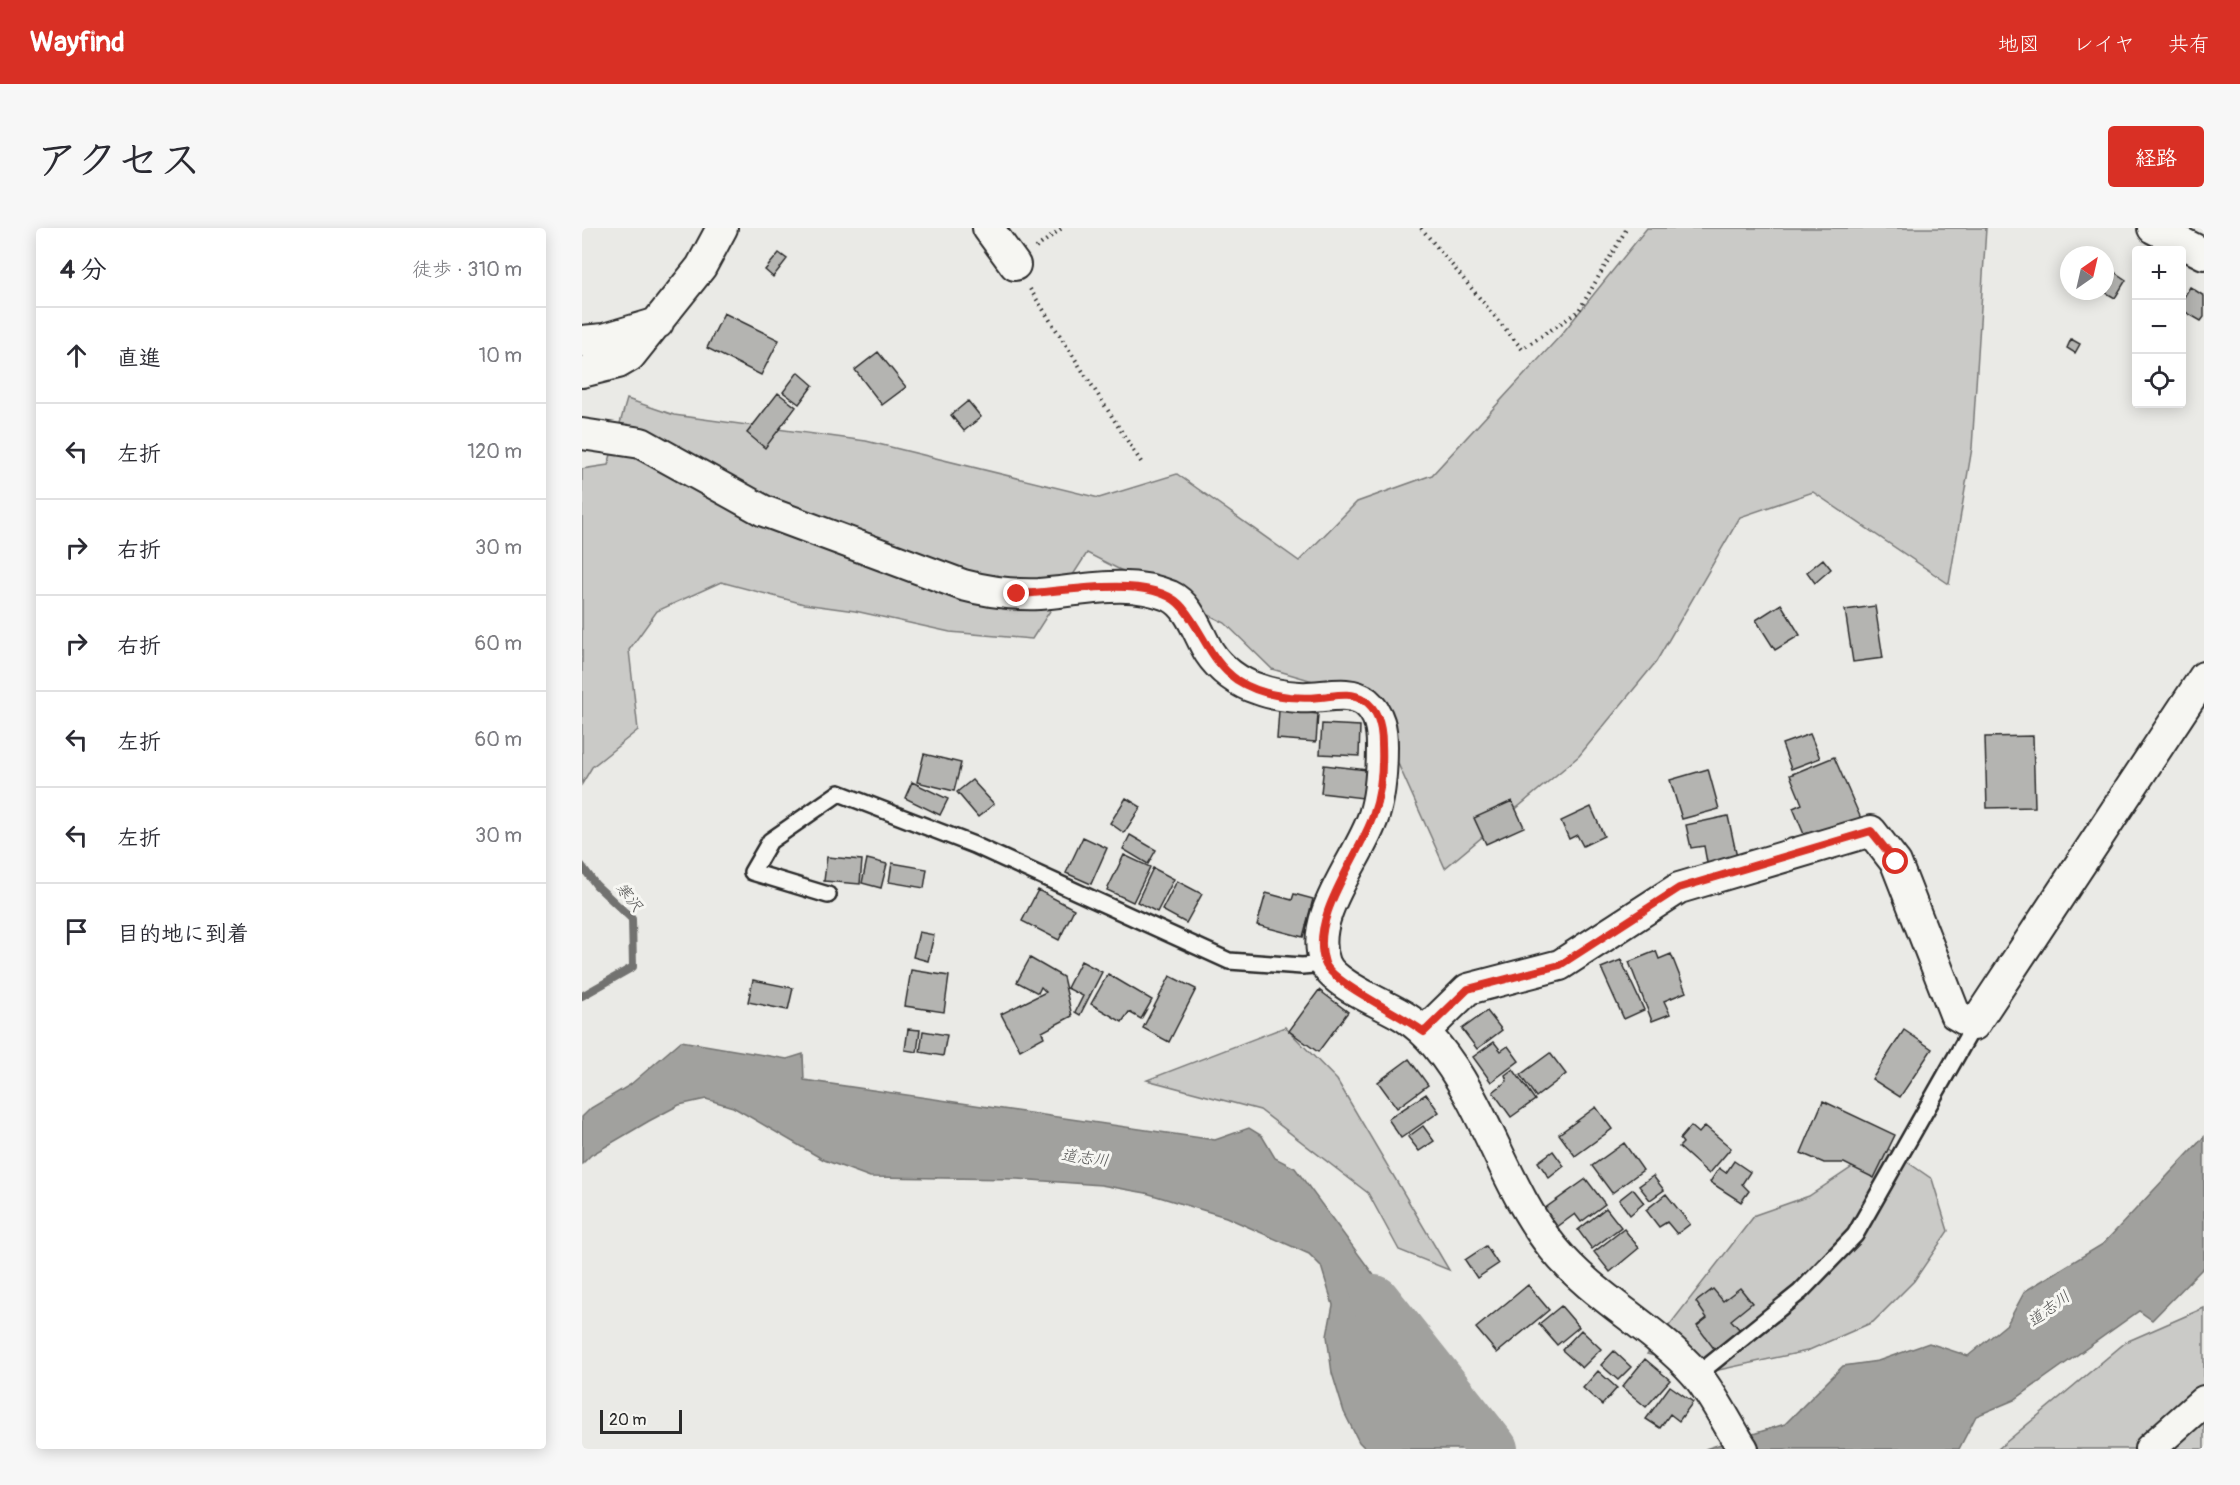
<!DOCTYPE html>
<html lang="ja">
<meta charset="utf-8">
<style>
:root{--surface:#fff;--page:#f7f7f7;--text:#2b2b33;--muted:#7c7c81;--line:#e1e1e2;--accent:#d93025}
body{margin:0;font-family:Pangolin,"Klee One",sans-serif;background:var(--page);color:var(--text)}
.controls{position:absolute;right:18px;top:18px;display:grid;overflow:hidden;border-radius:6px;box-shadow:0 3px 15px #0003}
.controls button{width:54px;height:54px;display:grid;place-items:center;padding:0;border:0;border-bottom:2px solid var(--line);background:var(--surface);color:var(--text);font:30px sans-serif}
.compass{position:absolute;left:1478px;top:18px;width:54px;height:54px;border-radius:50%;background:var(--surface);box-shadow:0 3px 15px #0003;rotate:34deg}
.scale{position:absolute;left:18px;bottom:15px;width:82px;box-sizing:border-box;padding-left:6px;border:3px solid #2b2b2b;border-top:0;font-size:16px;line-height:21px;white-space:nowrap;color:#2b2b2b;-webkit-text-stroke:4px #f6f6f2;paint-order:stroke}
.stop{position:absolute;width:18px;height:18px;margin:-14px;border:4px solid #d93025;border-radius:50%;background:#fff}
.stop.end{background:#d93025;border-color:#fff;box-shadow:0 2px 6px #0008}
.list{margin:0;padding:0;list-style:none}
h2{display:flex;justify-content:space-between;align-items:center;height:78px;margin:0;padding:0 24px;font-size:26px}
h2 small{font-size:20px;font-weight:400;color:var(--muted)}
.list li{display:grid;grid-template-columns:39px 1fr auto;gap:18px;align-items:center;box-sizing:border-box;height:96px;padding:0 24px;border-top:2px solid var(--line)}
.list b{display:block;font-size:22px;white-space:nowrap}
.list em{font-size:20px;font-style:normal;color:var(--muted)}
.icon{flex:none;width:33px;height:33px;fill:none;stroke:currentColor;stroke-width:2;stroke-linecap:round;stroke-linejoin:round}
.map{position:relative;flex:none;width:1622px;height:1221px;overflow:hidden;border-radius:6px}
header{display:flex;align-items:center;gap:36px;box-sizing:border-box;height:84px;padding:0 30px;background:var(--accent);color:#fff}
header strong{font-size:28px}
nav{display:flex;gap:33px;margin-inline-start:auto;font-size:21px}
.intro{display:flex;align-items:center;justify-content:space-between;box-sizing:border-box;height:144px;padding:0 36px}
h1{margin:0;font-size:42px}
.button{padding:15px 27px;border-radius:6px;background:var(--accent);color:#fff;font-size:21px;font-weight:700}
main{display:flex;gap:36px;padding:0 36px}
aside{flex:1;background:var(--surface);border-radius:6px;box-shadow:0 3px 15px #0003}
.map>svg:first-child{display:block}
</style>
<header>
<strong>Wayfind</strong>
<nav><a>地図</a><a>レイヤ</a><a>共有</a></nav>
</header>
<div class="intro"><h1>アクセス</h1><a class="button">経路</a></div>
<main>
<aside>
<h2>4 分<small>徒歩 · 310 m</small></h2>
<ul class="list">
<li><svg class="icon" aria-label="ahead" viewBox="0 0 24 24"><path d="M12 20V5M6 11l6-6 6 6"/></svg><div><b>直進</b></div><em>10 m</em></li>
<li><svg class="icon" aria-label="left" viewBox="0 0 24 24"><path d="M17 20v-9H6M10 6l-5 5 5 5"/></svg><div><b>左折</b></div><em>120 m</em></li>
<li><svg class="icon" aria-label="right" viewBox="0 0 24 24"><path d="M7 20v-9h11M14 6l5 5-5 5"/></svg><div><b>右折</b></div><em>30 m</em></li>
<li><svg class="icon" aria-label="right" viewBox="0 0 24 24"><path d="M7 20v-9h11M14 6l5 5-5 5"/></svg><div><b>右折</b></div><em>60 m</em></li>
<li><svg class="icon" aria-label="left" viewBox="0 0 24 24"><path d="M17 20v-9H6M10 6l-5 5 5 5"/></svg><div><b>左折</b></div><em>60 m</em></li>
<li><svg class="icon" aria-label="left" viewBox="0 0 24 24"><path d="M17 20v-9H6M10 6l-5 5 5 5"/></svg><div><b>左折</b></div><em>30 m</em></li>
<li><svg class="icon" aria-label="arrive" viewBox="0 0 24 24"><path d="M6 21V4h12l-3 4 3 4H6"/></svg><div><b>目的地に到着</b></div></li>
</ul>
</aside>
<div class="map">
<svg width="1622" height="1221" viewBox="0 0 1622 1221">
<rect width="100%" height="100%" fill="#eaeae6"/>
<filter id="ink" filterUnits="userSpaceOnUse"><feTurbulence type="fractalNoise" baseFrequency=".0167" numOctaves="2"/><feDisplacementMap in="SourceGraphic" scale="12" xChannelSelector="R" yChannelSelector="G"/><feConvolveMatrix kernelMatrix="1 2 1 2 8 2 1 2 1" color-interpolation-filters="sRGB"/></filter>
<g filter="url(#ink)">
<path fill="#cacac7" stroke="#7a7a79" stroke-width="1.5" d="M 1065,0 L 1404,0 L 1390,220 L 1367,356 L 1231,264 L 1158,289 L 1074,434 L 997,528 L 863,640 L 786,469 L 690,441 L 643,395 L 505,325 L 450,411 L 368,404 L 273,383 L 222,376 L 139,354 L 75,383 L 47,422 L 56,502 L 10,539 L 0,556 L 0,241 L 26,237 L 45,171 L 92,187 L 284,213 L 517,270 L 595,246 L 717,333 L 775,274 L 850,247 L 979,107 Z
M 703,799 L 755,852 L 867,1042 L 817,1022 L 786,965 L 678,882 L 565,852 Z
M 1302,918 L 1350,951 L 1366,1003 L 1332,1053 L 1291,1094 L 1225,1123 L 1132,1143 L 1065,1126 L 1173,987 L 1227,968 Z
M 1622,1080 L 1622,1221 L 1416,1221 L 1544,1114 Z"/>
<path fill="#a1a19e" stroke="#727270" stroke-width="1.5" d="M 99,813 L 205,831 L 221,826 L 222,852 L 633,912 L 667,900 L 680,908 L 693,930 L 713,940 L 827,1095 L 842,1147 L 932,1221 L 784,1221 L 777,1214 L 762,1184 L 750,1145 L 745,1108 L 751,1077 L 739,1038 L 727,1026 L 644,989 L 564,965 L 519,957 L 435,951 L 288,949 L 242,932 L 151,879 L 124,871 L 97,877 L 67,893 L 9,927 L 0,936 L 0,889 L 9,880 L 48,857 Z
M 1622,909 L 1622,1039 L 1570,1092 L 1557,1083 L 1432,1172 L 1394,1188 L 1377,1221 L 1123,1221 L 1203,1196 L 1261,1138 L 1296,1133 L 1347,1115 L 1386,1128 L 1425,1096 L 1443,1063 L 1521,1016 Z"/>
<g fill="none" stroke-linecap="round" stroke-linejoin="round">
<path stroke="#727270" stroke-width="8" d="M 0,638 L 14,657 L 50,691 L 51,739 L 0,768"/>
<path stroke="#a1a19e" stroke-width="50" d="M 793,1072 L 911,1221"/>
</g>
<path fill="#b4b4b1" stroke="#2b2b2b" stroke-width="1.5" d="M 197,25 L 205,31 L 191,49 L 183,42 Z
M 1525,39 L 1544,52 L 1533,70 L 1521,63 Z
M 1608,59 L 1622,68 L 1622,89 L 1619,93 L 1600,82 L 1600,72 Z
M 142,85 L 197,112 L 179,147 L 125,120 Z
M 1489,111 L 1498,116 L 1493,125 L 1485,120 Z
M 296,124 L 324,159 L 300,177 L 273,142 Z
M 216,144 L 231,157 L 217,176 L 201,164 Z
M 196,165 L 214,179 L 183,220 L 165,205 Z
M 386,173 L 399,189 L 382,203 L 369,187 Z
M 1241,331 L 1249,341 L 1233,355 L 1225,344 Z
M 1199,376 L 1218,407 L 1193,422 L 1174,392 Z
M 1293,378 L 1301,430 L 1271,434 L 1263,382 Z
M 697,482 L 736,486 L 734,514 L 695,511 Z
M 740,496 L 778,498 L 777,528 L 738,526 Z
M 1228,506 L 1238,530 L 1209,541 L 1200,516 Z
M 1451,508 L 1453,579 L 1405,580 L 1403,509 Z
M 342,526 L 379,535 L 372,563 L 335,554 Z
M 1252,529 L 1280,593 L 1226,616 L 1211,580 L 1220,576 L 1208,547 Z
M 742,537 L 785,542 L 781,570 L 739,565 Z
M 1126,541 L 1137,581 L 1100,591 L 1088,552 Z
M 390,552 L 412,576 L 396,589 L 375,564 Z
M 330,554 L 366,571 L 358,587 L 323,570 Z
M 544,570 L 559,579 L 542,605 L 528,595 Z
M 930,573 L 942,599 L 904,616 L 892,590 Z
M 1009,579 L 1022,608 L 1001,618 L 995,607 L 987,611 L 979,593 Z
M 1146,588 L 1156,634 L 1126,640 L 1122,618 L 1109,620 L 1104,597 Z
M 548,607 L 574,622 L 566,636 L 541,621 Z
M 501,609 L 525,620 L 509,656 L 484,645 Z
M 542,627 L 568,639 L 551,674 L 525,662 Z
M 245,629 L 280,632 L 278,656 L 242,653 Z
M 285,631 L 305,636 L 299,660 L 280,655 Z
M 310,635 L 345,641 L 342,660 L 307,654 Z
M 571,640 L 592,651 L 575,684 L 555,674 Z
M 595,653 L 620,666 L 604,695 L 580,682 Z
M 456,662 L 492,681 L 477,712 L 440,693 Z
M 684,665 L 710,672 L 712,666 L 731,671 L 721,709 L 675,697 Z
M 337,704 L 352,707 L 346,733 L 331,729 Z
M 1074,723 L 1077,731 L 1089,726 L 1104,764 L 1082,773 L 1088,786 L 1070,793 L 1047,734 Z
M 448,730 L 481,749 L 490,788 L 460,804 L 462,809 L 438,822 L 419,786 L 464,764 L 459,759 L 456,765 L 435,754 Z
M 1039,732 L 1062,782 L 1042,791 L 1019,740 Z
M 499,733 L 520,744 L 498,787 L 493,784 L 501,768 L 485,760 Z
M 329,742 L 367,748 L 362,784 L 323,778 Z
M 526,746 L 570,772 L 559,791 L 547,784 L 540,794 L 509,776 Z
M 588,748 L 614,761 L 587,814 L 561,800 Z
M 171,752 L 211,760 L 206,782 L 166,774 Z
M 737,762 L 766,784 L 736,824 L 707,803 Z
M 905,783 L 920,802 L 895,821 L 880,801 Z
M 326,801 L 338,802 L 335,824 L 323,822 Z
M 1322,802 L 1350,821 L 1318,869 L 1290,851 Z
M 341,803 L 365,807 L 361,828 L 338,824 Z
M 912,814 L 919,823 L 926,818 L 937,833 L 909,854 L 891,829 Z
M 968,825 L 984,846 L 954,869 L 938,847 Z
M 827,831 L 846,857 L 815,880 L 796,854 Z
M 931,841 L 953,872 L 929,889 L 911,864 L 925,853 L 923,847 Z
M 844,866 L 857,884 L 819,910 L 806,891 Z
M 1241,873 L 1313,907 L 1292,950 L 1262,935 L 1242,935 L 1219,925 Z
M 1014,879 L 1030,901 L 993,928 L 977,906 Z
M 841,898 L 852,913 L 837,923 L 826,909 Z
M 1109,898 L 1117,905 L 1123,898 L 1149,920 L 1127,946 L 1097,919 L 1101,915 L 1098,911 Z
M 1042,915 L 1061,942 L 1030,965 L 1010,938 Z
M 971,923 L 982,938 L 967,950 L 956,934 Z
M 1152,933 L 1168,944 L 1160,956 L 1167,963 L 1159,974 L 1128,954 L 1137,940 L 1144,945 Z
M 1071,948 L 1082,962 L 1068,972 L 1057,958 Z
M 1004,951 L 1023,976 L 999,994 L 993,986 L 975,999 L 962,981 Z
M 1051,961 L 1062,975 L 1048,987 L 1037,972 Z
M 1084,966 L 1108,996 L 1095,1006 L 1085,994 L 1077,999 L 1064,982 Z
M 1024,980 L 1039,999 L 1010,1021 L 996,1002 Z
M 1042,1001 L 1057,1020 L 1028,1044 L 1012,1024 Z
M 904,1018 L 916,1036 L 895,1050 L 883,1032 Z
M 946,1057 L 967,1082 L 915,1125 L 894,1100 Z
M 1158,1060 L 1170,1075 L 1149,1092 L 1158,1102 L 1133,1122 L 1115,1098 L 1125,1090 L 1114,1074 L 1131,1061 L 1141,1073 Z
M 979,1078 L 997,1099 L 975,1117 L 957,1096 Z
M 999,1102 L 1019,1121 L 1000,1140 L 980,1122 Z
M 1032,1123 L 1049,1139 L 1036,1152 L 1019,1137 Z
M 1063,1131 L 1088,1152 L 1064,1179 L 1040,1159 Z
M 1016,1143 L 1035,1160 L 1020,1177 L 1001,1160 Z
M 1088,1158 L 1111,1174 L 1097,1193 L 1088,1186 L 1078,1200 L 1064,1191 Z"/>
<g fill="none" stroke-linecap="round" stroke-linejoin="round">
<defs>
<path id="service" d="M 246,667 L 170,644 L 188,613 L 257,565 L 392,617 L 647,733 L 720,738 L 743,736
M 1115,1147 L 1218,1064 L 1273,1007 L 1392,797"/>
<path id="minor" d="M 406,0 L 433,37
M 1571,0 L 1622,26
M 0,113 L 22,111 L 76,95
M 0,144 L 36,135 L 48,128 L 119,39 L 140,0
M 0,206 L 59,215 L 182,283 L 381,357 C 407,364 430,367 457,366 C 500,363 545,350 588,368 C 608,377 616,406 627,424 C 638,441 657,455 676,461 C 689,466 703,468 717,469 C 738,471 767,460 784,474 C 798,486 800,502 800,518 C 800,541 799,565 792,587 C 778,631 725,688 743,735 C 751,757 803,776 823,789 C 834,796 845,806 854,817 C 904,877 922,960 972,1021 C 1012,1070 1071,1098 1113,1145 C 1130,1164 1147,1199 1161,1221
M 842,804 L 886,761 L 978,737 L 1097,660 L 1289,603 L 1314,635 L 1373,786 L 1392,797 L 1622,449
M 1568,1221 L 1622,1173"/>
</defs>
<use href="#service" stroke="#2b2b2b" stroke-width="20"/>
<use href="#minor" stroke="#2b2b2b" stroke-width="34"/>
<path stroke="#2b2b2b" stroke-width="4" stroke-dasharray="1.5 4.5" stroke-linecap="butt" d="M 839,0 L 940,121 L 996,84 L 1045,0
M 454,20 L 480,0
M 448,61 L 561,237"/>
<use href="#service" stroke="#f6f6f2" stroke-width="15"/>
<use href="#minor" stroke="#f6f6f2" stroke-width="30"/>
</g>
</g>
<g fill="none" stroke-linecap="round" stroke-linejoin="round" filter="url(#ink)">
<path stroke="#d93025" stroke-width="8" d="M 435,366 C 477,365 572,343 601,380 C 621,404 628,433 655,452 C 678,467 711,472 738,469 C 752,468 769,463 782,472 C 797,482 800,500 800,516 C 801,540 799,566 791,588 C 776,631 727,689 743,735 C 750,755 822,788 842,804 L 886,761 L 978,737 L 1097,660 L 1289,603 L 1314,634"/>
</g>
<g text-anchor="middle" dominant-baseline="central" stroke-width="6" stroke-linejoin="round" paint-order="stroke">
<g font-size="16" font-style="italic" fill="#545453" stroke="#f6f6f2">
<text transform="translate(47 669) rotate(51)">寒沢</text>
<text transform="translate(503 930) rotate(7)">道志川</text>
<text transform="translate(1467 1081) rotate(-37)">道志川</text>
</g>
</g>
</svg>
<div class="controls">
<button>+</button>
<button>−</button>
<button><svg class="icon" aria-label="locate" viewBox="0 0 24 24"><circle cx="12" cy="12" r="6"/><path d="M12 2v4M12 18v4M2 12h4M18 12h4"/></svg></button>
</div>
<svg class="compass" viewBox="-18 -18 36 36"><path d="M0-13l5 13h-10z" fill="#e53935"/><path d="M0 13l5-13h-10z" fill="#7c7c81"/></svg>
<div class="scale">20 m</div>
<div class="stop" style="left:1314px;top:634px"></div>
<div class="stop end" style="left:435px;top:366px"></div>
</div>
</main>
